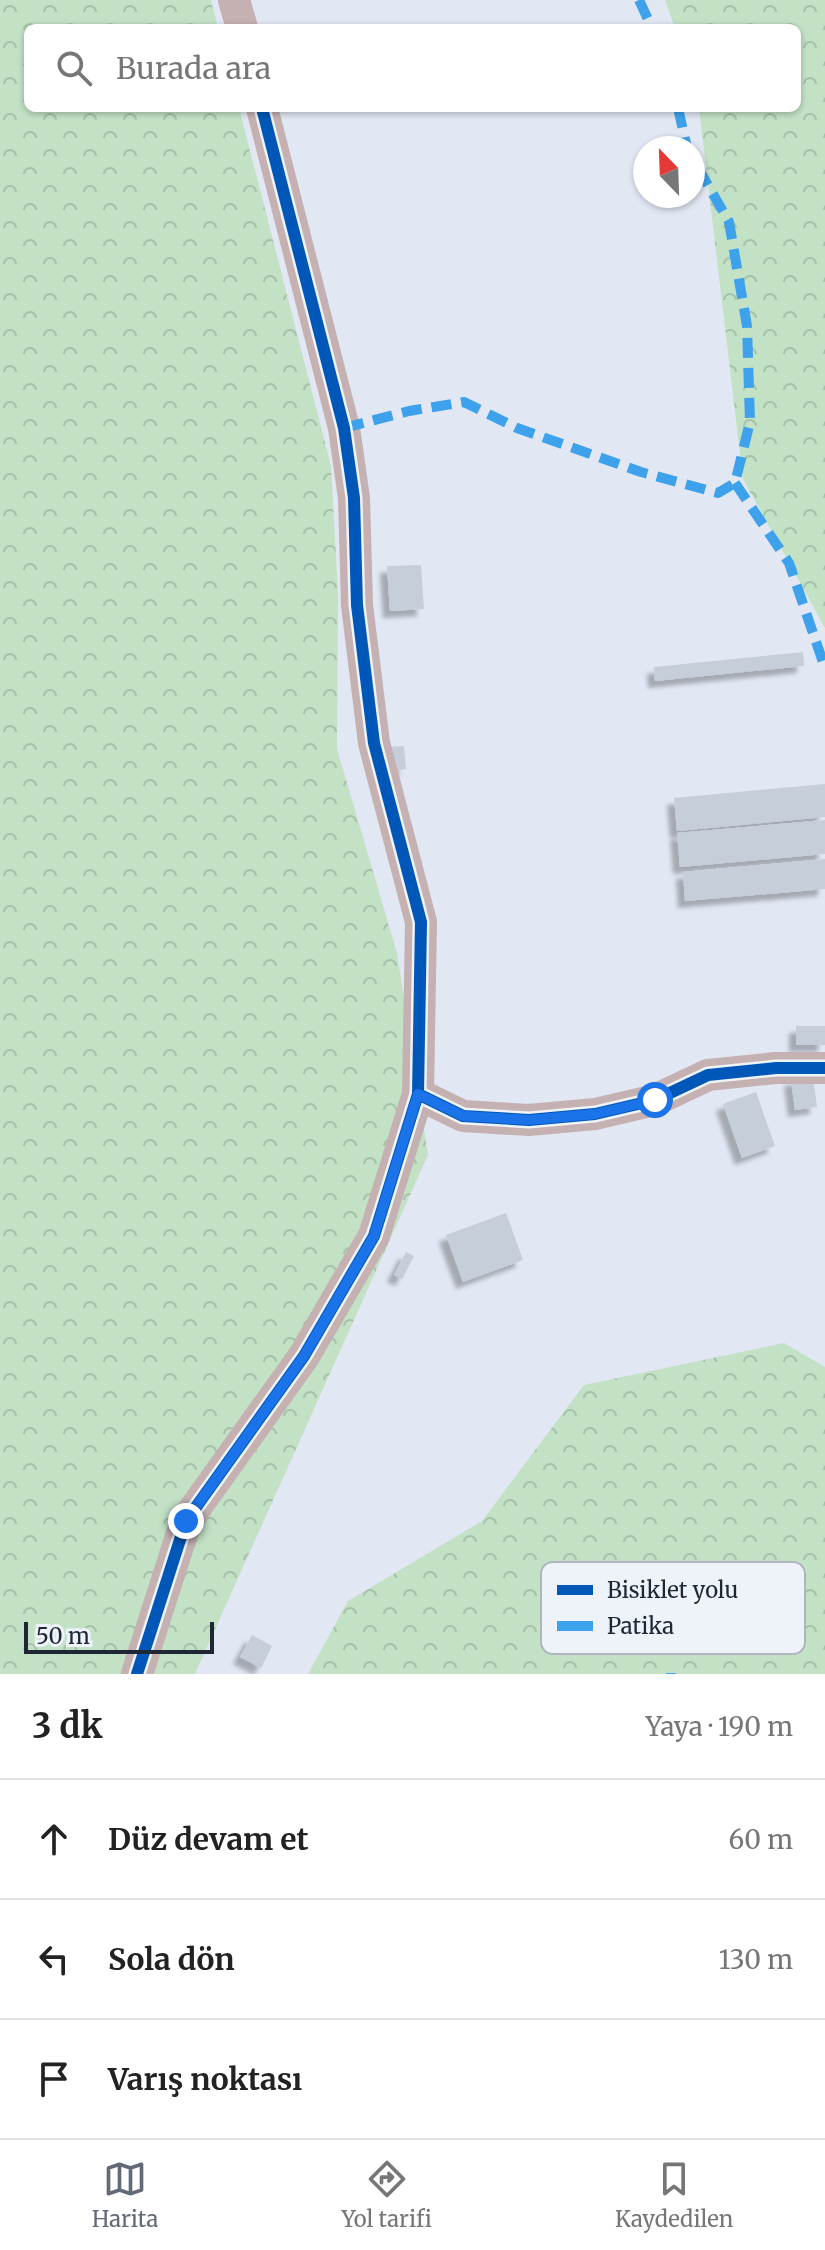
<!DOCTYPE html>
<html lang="tr">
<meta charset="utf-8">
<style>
:root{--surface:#fff;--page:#f6f6f6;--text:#222;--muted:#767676;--line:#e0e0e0;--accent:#636a77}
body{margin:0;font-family:Merriweather,serif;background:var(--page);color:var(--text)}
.compass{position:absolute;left:633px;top:136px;width:72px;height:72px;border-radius:50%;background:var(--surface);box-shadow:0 2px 6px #0004;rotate:337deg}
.scale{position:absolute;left:24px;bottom:20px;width:190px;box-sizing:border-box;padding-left:8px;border:4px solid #1f2734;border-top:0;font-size:22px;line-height:28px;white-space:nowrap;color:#1f2734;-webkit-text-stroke:6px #eef2f9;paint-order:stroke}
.stop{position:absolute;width:24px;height:24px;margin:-18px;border:6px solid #1a73e8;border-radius:50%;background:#fff}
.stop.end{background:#1a73e8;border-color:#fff;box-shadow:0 2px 8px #0008}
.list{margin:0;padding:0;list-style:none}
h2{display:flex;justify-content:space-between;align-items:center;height:104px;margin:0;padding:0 32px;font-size:34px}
h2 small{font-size:26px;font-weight:400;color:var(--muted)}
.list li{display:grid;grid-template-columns:52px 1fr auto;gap:24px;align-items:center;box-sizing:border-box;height:120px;padding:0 32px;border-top:2px solid var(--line)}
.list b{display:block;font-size:30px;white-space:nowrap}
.list em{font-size:26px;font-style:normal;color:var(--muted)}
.icon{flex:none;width:44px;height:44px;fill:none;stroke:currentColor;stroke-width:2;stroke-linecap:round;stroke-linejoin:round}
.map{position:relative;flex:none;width:825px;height:1674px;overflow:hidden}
.search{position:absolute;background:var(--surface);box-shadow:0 2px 6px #0004;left:24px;right:24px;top:24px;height:88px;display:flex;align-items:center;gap:20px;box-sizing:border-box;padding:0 28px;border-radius:12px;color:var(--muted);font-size:30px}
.sheet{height:464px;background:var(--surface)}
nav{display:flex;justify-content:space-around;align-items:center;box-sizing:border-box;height:112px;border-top:2px solid var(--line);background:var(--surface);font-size:22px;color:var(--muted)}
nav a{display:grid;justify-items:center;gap:4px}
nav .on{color:var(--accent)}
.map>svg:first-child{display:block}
</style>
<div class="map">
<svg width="825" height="1674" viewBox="0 0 825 1674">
<defs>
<pattern id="forest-crowns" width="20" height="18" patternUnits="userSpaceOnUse" patternTransform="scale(2)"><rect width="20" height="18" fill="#c2e1c5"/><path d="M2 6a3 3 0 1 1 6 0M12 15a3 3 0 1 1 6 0" fill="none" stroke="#a6c1aa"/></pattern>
<filter id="shadow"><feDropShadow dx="-7" dy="7" stdDeviation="2" flood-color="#0004"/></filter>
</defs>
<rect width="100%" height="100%" fill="#e1e7f3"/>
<path fill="url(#forest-crowns)" d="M 0,0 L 211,0 L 218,28 L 28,28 L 28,108 L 239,108 L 331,466 L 338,593 L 337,749 L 397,953 L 428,1155 L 195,1674 L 0,1674 Z
M 665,0 L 825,0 L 825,628 L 743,479 L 699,108 L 797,108 L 797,28 L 675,28 Z
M 784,1343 L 825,1367 L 825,1674 L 308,1674 L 348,1601 L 482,1521 L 584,1385 Z"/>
<path fill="#c6ceda" filter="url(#shadow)" d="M 421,565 L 424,609 L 390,611 L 387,566 Z
M 803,652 L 804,666 L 655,681 L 654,667 Z
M 404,746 L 406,769 L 389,771 L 388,747 Z
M 825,784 L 825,817 L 677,831 L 674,798 Z
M 825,820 L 825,854 L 680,867 L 677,833 Z
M 825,859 L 825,889 L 685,901 L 683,872 Z
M 796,1026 L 825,1026 L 825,1045 L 796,1045 Z
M 813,1076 L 817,1107 L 795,1110 L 791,1079 Z
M 756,1092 L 775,1146 L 742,1158 L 723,1104 Z
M 506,1213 L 523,1260 L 463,1282 L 446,1235 Z
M 406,1252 L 414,1256 L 402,1279 L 394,1275 Z
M 252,1635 L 272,1646 L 261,1668 L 240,1657 Z"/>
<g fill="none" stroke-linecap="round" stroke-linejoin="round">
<path stroke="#c5b1b2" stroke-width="32" d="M 234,0 L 242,28
M 418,1094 L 463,1116 L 529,1120 L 595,1114 L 655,1100 L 708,1075 L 776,1068 L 825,1068
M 137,1674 L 186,1521 L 304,1356 L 374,1236 L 418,1094 L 421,922 L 374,743 L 357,605 L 354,498 L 344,428 L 262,108"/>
<path stroke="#3da2eb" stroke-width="10" stroke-dasharray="20 10" stroke-linecap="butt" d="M 639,0 L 652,28
M 678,108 L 687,148
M 344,428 L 409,411 L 464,402 L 517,428 L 641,472 L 718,493 L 735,483 L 750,422 L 747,326 L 729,222 L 693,159
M 735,483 L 789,563 L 825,668
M 671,1673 L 671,1674"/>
<defs>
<path id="cycleway" d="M 418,1094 L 463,1116 L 529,1120 L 595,1114 L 655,1100 L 708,1075 L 776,1068 L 825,1068
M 137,1674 L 186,1521 L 304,1356 L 374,1236 L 418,1094 L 421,922 L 374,743 L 357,605 L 354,498 L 344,428 L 262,108"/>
</defs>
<use href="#cycleway" stroke="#eef2f9" stroke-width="17"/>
<use href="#cycleway" stroke="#0057b8" stroke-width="12"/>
</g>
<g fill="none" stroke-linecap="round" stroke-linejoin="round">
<path stroke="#1a73e8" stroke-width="10" d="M 186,1521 L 304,1356 L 374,1236 L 418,1094 L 463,1116 L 529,1120 L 595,1114 L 655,1100"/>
</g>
<rect x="541" y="1562" width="264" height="92" rx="12" fill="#eef2f9" stroke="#b0b5be" stroke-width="2"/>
<rect x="557" y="1585" width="36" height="10" fill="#0057b8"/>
<rect x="557" y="1621" width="36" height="10" fill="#3da2eb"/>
<g font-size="22" fill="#1f2734">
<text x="607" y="1598">Bisiklet yolu</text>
<text x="607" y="1634">Patika</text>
</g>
</svg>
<svg class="compass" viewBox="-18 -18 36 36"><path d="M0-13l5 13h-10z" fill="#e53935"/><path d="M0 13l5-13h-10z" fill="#767676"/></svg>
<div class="scale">50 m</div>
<div class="stop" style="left:655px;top:1100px"></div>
<div class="stop end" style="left:186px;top:1521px"></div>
<div class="search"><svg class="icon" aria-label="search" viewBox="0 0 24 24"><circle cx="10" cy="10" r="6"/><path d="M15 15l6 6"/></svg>Burada ara</div>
</div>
<section class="sheet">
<h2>3 dk<small>Yaya · 190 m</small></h2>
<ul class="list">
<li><svg class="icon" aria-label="ahead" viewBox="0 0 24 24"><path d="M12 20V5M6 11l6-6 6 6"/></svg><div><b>Düz devam et</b></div><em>60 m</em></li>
<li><svg class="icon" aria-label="left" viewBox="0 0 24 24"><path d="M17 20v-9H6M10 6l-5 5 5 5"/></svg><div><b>Sola dön</b></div><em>130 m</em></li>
<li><svg class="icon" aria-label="arrive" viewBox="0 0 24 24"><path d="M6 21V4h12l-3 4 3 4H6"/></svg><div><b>Varış noktası</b></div></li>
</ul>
</section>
<nav>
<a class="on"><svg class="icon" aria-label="map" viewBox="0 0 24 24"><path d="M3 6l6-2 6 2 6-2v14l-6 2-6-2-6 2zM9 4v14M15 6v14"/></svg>Harita</a>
<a><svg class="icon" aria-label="directions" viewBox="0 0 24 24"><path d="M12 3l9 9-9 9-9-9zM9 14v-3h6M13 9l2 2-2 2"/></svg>Yol tarifi</a>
<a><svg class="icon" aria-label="saved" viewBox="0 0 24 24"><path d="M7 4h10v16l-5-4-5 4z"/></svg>Kaydedilen</a>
</nav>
